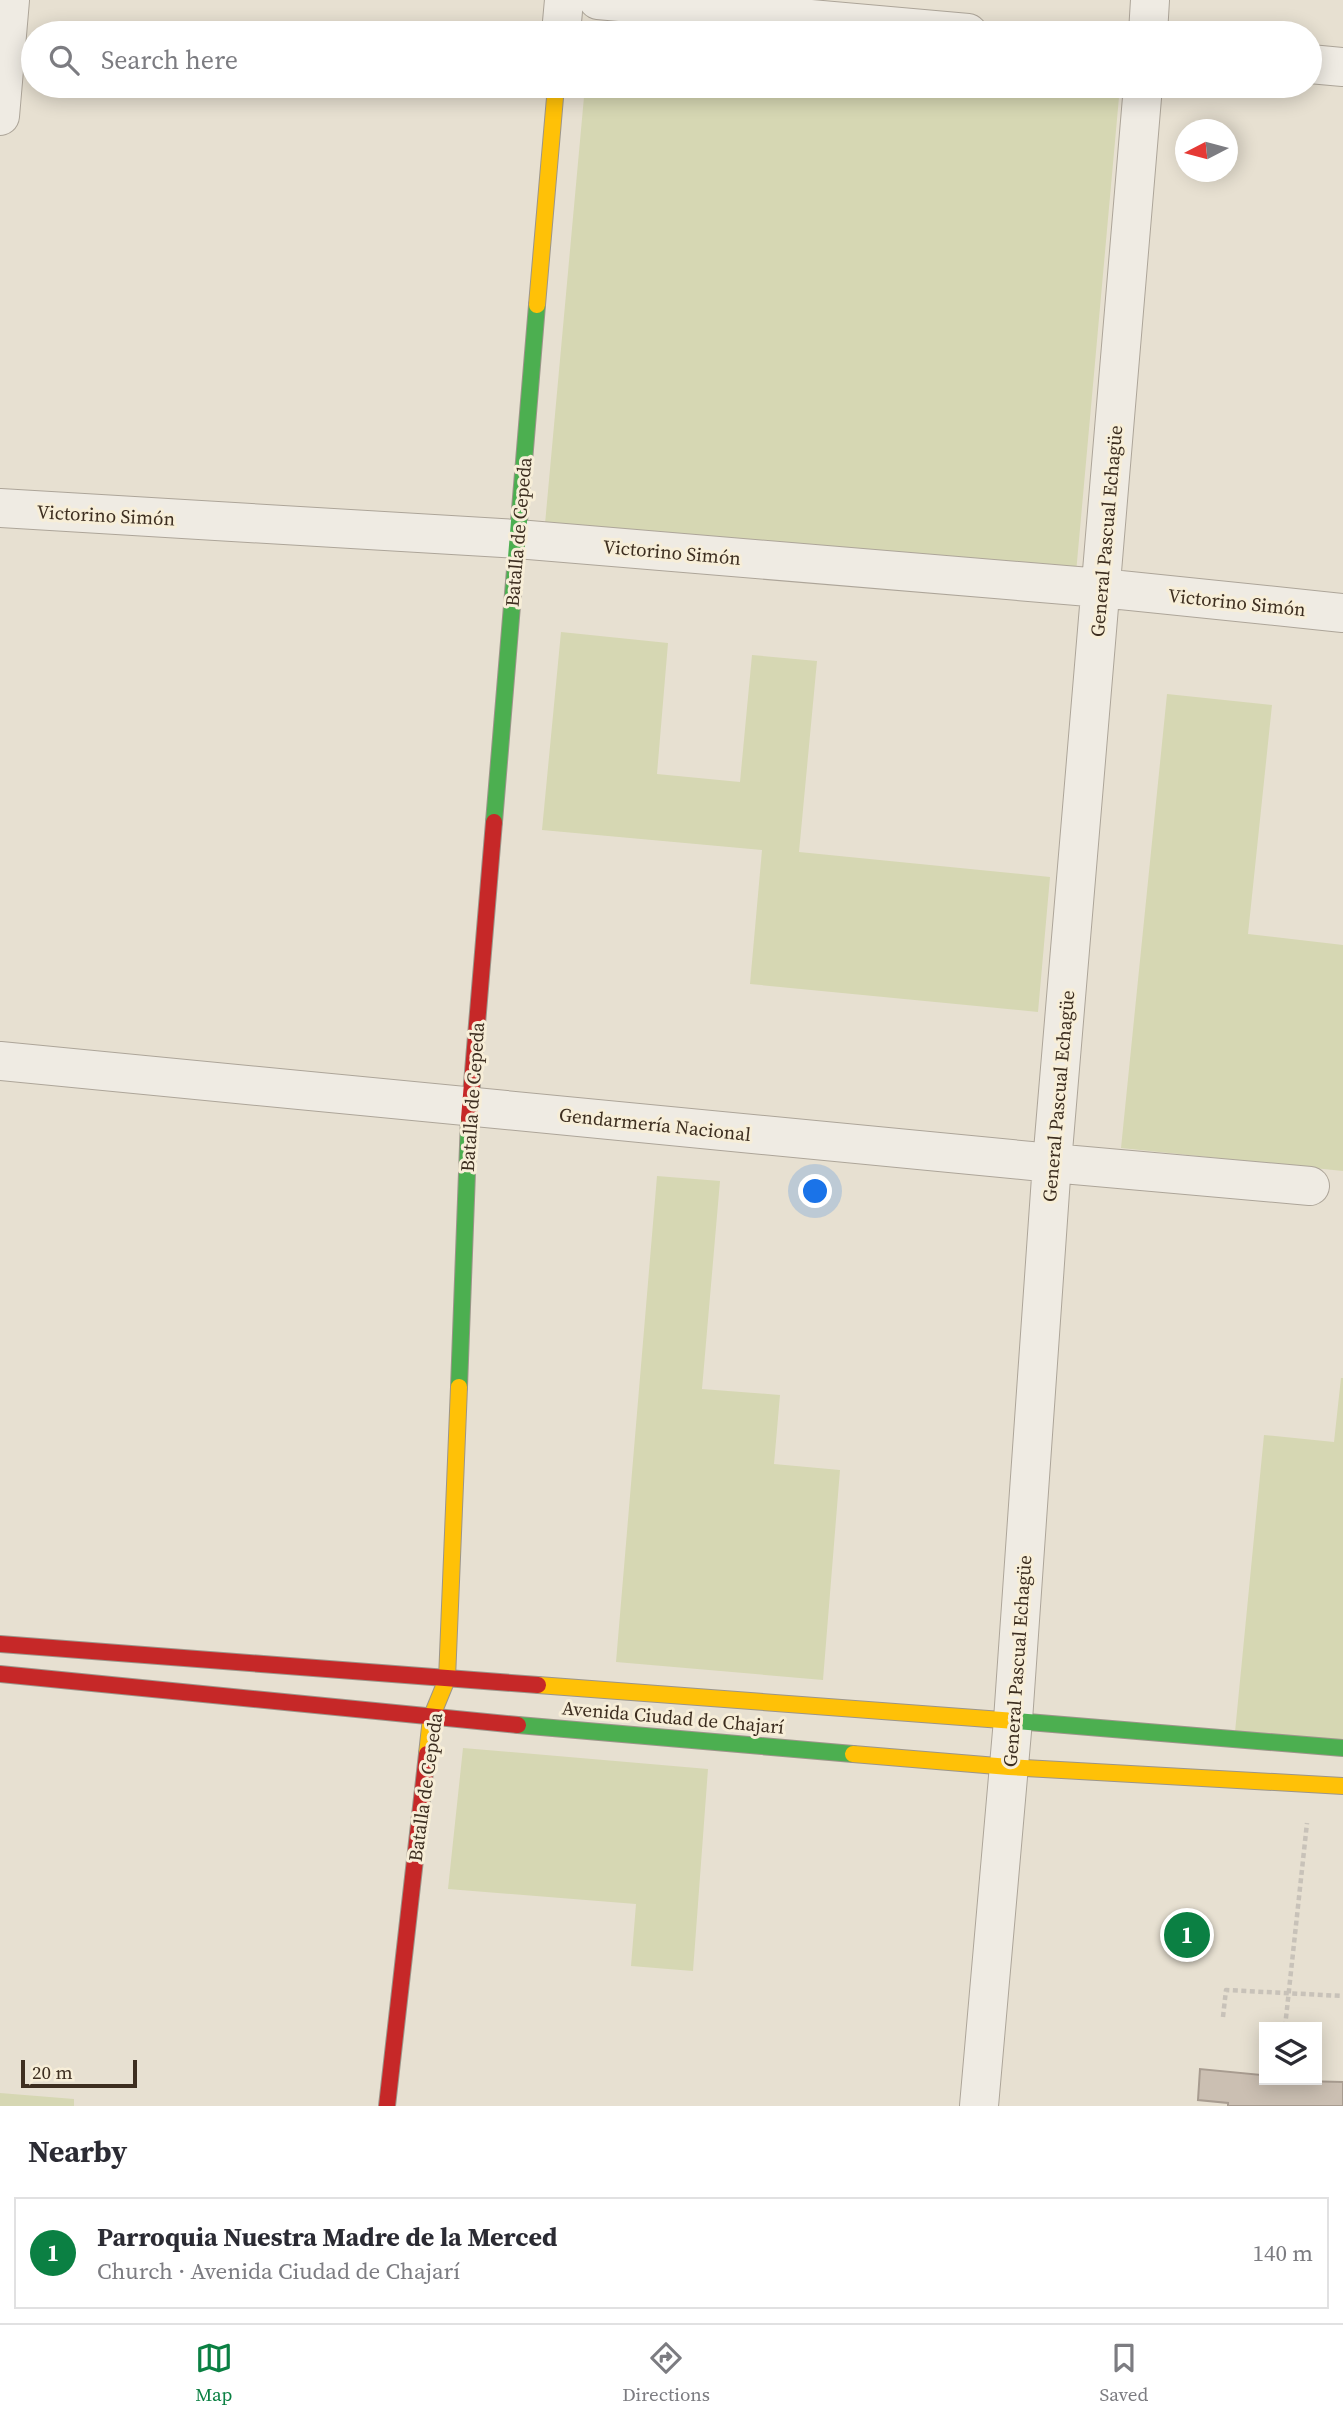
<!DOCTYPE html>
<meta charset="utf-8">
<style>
:root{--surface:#fff;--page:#f2f2f3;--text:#2b2b33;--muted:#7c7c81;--line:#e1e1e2;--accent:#0b8043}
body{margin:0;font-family:"Source Serif 4",serif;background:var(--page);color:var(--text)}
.controls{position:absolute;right:21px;bottom:21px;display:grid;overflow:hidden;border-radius:0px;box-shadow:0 4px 18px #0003}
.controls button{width:63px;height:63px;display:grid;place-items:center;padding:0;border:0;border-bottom:2px solid var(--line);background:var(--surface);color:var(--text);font:35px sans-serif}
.compass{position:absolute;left:1175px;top:119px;width:63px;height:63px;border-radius:50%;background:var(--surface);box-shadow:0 4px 18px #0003;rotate:264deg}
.scale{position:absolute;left:21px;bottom:18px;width:116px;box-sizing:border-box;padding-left:7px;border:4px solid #3d2e20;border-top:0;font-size:19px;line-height:24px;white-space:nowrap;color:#3d2e20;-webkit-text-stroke:5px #f7eed8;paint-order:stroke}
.you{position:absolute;left:816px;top:1192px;width:24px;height:24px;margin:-18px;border:5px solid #fff;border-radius:50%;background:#1a73e8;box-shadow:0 0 0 10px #1a73e833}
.badge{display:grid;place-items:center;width:46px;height:46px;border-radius:50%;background:var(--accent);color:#fff;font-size:23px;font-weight:700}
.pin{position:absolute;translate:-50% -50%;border:4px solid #fff;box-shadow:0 2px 7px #0006}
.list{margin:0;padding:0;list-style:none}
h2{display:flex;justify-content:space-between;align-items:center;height:91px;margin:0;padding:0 28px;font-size:30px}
h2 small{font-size:23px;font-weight:400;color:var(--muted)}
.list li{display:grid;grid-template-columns:46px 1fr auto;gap:21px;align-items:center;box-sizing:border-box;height:112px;margin:0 14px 14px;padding:0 14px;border:2px solid var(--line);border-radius:0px}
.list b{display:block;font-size:26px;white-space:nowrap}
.list p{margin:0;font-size:23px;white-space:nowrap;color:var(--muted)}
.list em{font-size:23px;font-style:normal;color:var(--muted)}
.icon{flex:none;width:38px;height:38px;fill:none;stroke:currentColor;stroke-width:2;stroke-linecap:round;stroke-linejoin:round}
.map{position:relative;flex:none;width:1343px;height:2106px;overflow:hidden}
.search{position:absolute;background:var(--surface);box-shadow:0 4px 18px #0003;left:21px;right:21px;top:21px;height:77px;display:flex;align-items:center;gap:18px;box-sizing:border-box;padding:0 24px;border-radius:38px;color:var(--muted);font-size:26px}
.sheet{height:217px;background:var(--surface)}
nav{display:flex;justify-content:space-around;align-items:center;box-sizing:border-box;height:98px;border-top:2px solid var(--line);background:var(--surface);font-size:19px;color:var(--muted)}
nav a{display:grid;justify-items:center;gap:4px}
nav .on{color:var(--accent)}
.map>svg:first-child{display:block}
</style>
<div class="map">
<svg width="1343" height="2106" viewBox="0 0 1343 2106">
<rect width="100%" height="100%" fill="#e7e0d1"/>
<path fill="#d6d7b3" d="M 585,86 L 1120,86 L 1076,573 L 545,524 Z
M 561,632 L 668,643 L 657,774 L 740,782 L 752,655 L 817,661 L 799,852 L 1050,877 L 1038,1012 L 750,984 L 762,850 L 542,830 Z
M 1167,694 L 1272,705 L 1248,934 L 1343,945 L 1343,1171 L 1121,1148 Z
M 657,1176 L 720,1181 L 702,1389 L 780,1395 L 774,1464 L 840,1470 L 823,1680 L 616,1662 Z
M 1341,1378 L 1343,1378 L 1343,1743 L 1235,1732 L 1264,1435 L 1334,1442 Z
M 463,1748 L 708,1769 L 693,1971 L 631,1966 L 636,1904 L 448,1889 Z
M 0,2093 L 74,2099 L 74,2106 L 0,2106 Z"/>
<path fill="#cbbfb2" stroke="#a89c90" stroke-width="2" d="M 1262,2061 L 1264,2080 L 1343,2082 L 1343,2106 L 1228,2106 L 1228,2103 L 1198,2100 L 1200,2069 L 1261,2075 Z"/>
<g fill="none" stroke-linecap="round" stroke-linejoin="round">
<defs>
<path id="street" d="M 598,0 L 968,33
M 561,33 L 564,0
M 1148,33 L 1150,0
M 1310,64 L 1343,67
M 0,116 L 10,0
M 0,508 L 517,539 L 1101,588 L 1343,613
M 0,1061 L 1052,1163 L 1310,1186
M 979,2106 L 1013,1720 L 1052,1163 L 1143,86"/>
<path id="fast" d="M 494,822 L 537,305
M 459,1387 L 469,1119
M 1015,1721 L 1343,1748
M 518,1725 L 853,1754"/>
<path id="slow" d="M 537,305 L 556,86
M 538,1685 L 1015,1721
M 427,1754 L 431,1718 L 447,1679 L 459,1387
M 853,1754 L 1009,1767 L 1343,1786"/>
<path id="jam" d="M 469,1119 L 494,822
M 0,1644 L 538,1685
M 0,1674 L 518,1725
M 387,2106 L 427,1754"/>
</defs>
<use href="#street" stroke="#ada599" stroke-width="40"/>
<use href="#fast" stroke="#9c958a" stroke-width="18"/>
<use href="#slow" stroke="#9c958a" stroke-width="18"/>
<use href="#jam" stroke="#9c958a" stroke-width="18"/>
<path stroke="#c8c2b9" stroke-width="4.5" stroke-dasharray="5 3.5" stroke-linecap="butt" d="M 1223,2017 L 1226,1990 L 1343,1996
M 1285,2027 L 1307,1823"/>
<use href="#street" stroke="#efebe3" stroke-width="38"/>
<use href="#fast" stroke="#4caf50" stroke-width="16"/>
<use href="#slow" stroke="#ffc107" stroke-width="16"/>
<use href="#jam" stroke="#c62828" stroke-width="16"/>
</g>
<g text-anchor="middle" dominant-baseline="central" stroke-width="6" stroke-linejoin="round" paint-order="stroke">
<g font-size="19" fill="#3d2e20" stroke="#f7eed8">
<text transform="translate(106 515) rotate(3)">Victorino Simón</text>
<text transform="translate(1106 531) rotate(-85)">General Pascual Echagüe</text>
<text transform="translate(518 532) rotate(-85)">Batalla de Cepeda</text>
<text transform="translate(672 552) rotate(5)">Victorino Simón</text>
<text transform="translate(1237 602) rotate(6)">Victorino Simón</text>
<text transform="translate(1058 1096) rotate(-85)">General Pascual Echagüe</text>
<text transform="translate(472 1097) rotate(-86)">Batalla de Cepeda</text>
<text transform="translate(655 1124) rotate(6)">Gendarmería Nacional</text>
<text transform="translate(1017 1661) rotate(-86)">General Pascual Echagüe</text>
<text transform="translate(673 1717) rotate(5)">Avenida Ciudad de Chajarí</text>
<text transform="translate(425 1787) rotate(-82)">Batalla de Cepeda</text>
</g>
</g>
</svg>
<div class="controls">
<button><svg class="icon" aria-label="layers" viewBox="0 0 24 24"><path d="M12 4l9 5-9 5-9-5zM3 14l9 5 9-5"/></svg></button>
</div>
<svg class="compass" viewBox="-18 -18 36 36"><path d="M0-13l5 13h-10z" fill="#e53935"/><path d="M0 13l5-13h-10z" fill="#7c7c81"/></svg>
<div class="scale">20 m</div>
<div class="you"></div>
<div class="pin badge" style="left:1187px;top:1935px">1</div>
<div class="search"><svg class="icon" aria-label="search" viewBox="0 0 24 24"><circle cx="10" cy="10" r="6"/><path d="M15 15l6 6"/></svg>Search here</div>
</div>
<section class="sheet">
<h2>Nearby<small></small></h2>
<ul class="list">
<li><span class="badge">1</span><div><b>Parroquia Nuestra Madre de la Merced</b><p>Church · Avenida Ciudad de Chajarí</p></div><em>140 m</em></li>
</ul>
</section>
<nav>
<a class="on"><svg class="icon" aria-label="map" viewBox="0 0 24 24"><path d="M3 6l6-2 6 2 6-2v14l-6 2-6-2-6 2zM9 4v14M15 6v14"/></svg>Map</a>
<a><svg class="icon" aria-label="directions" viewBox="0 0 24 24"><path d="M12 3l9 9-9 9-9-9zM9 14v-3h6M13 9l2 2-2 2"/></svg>Directions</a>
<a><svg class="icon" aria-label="saved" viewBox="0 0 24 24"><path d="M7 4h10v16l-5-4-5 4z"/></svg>Saved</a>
</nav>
